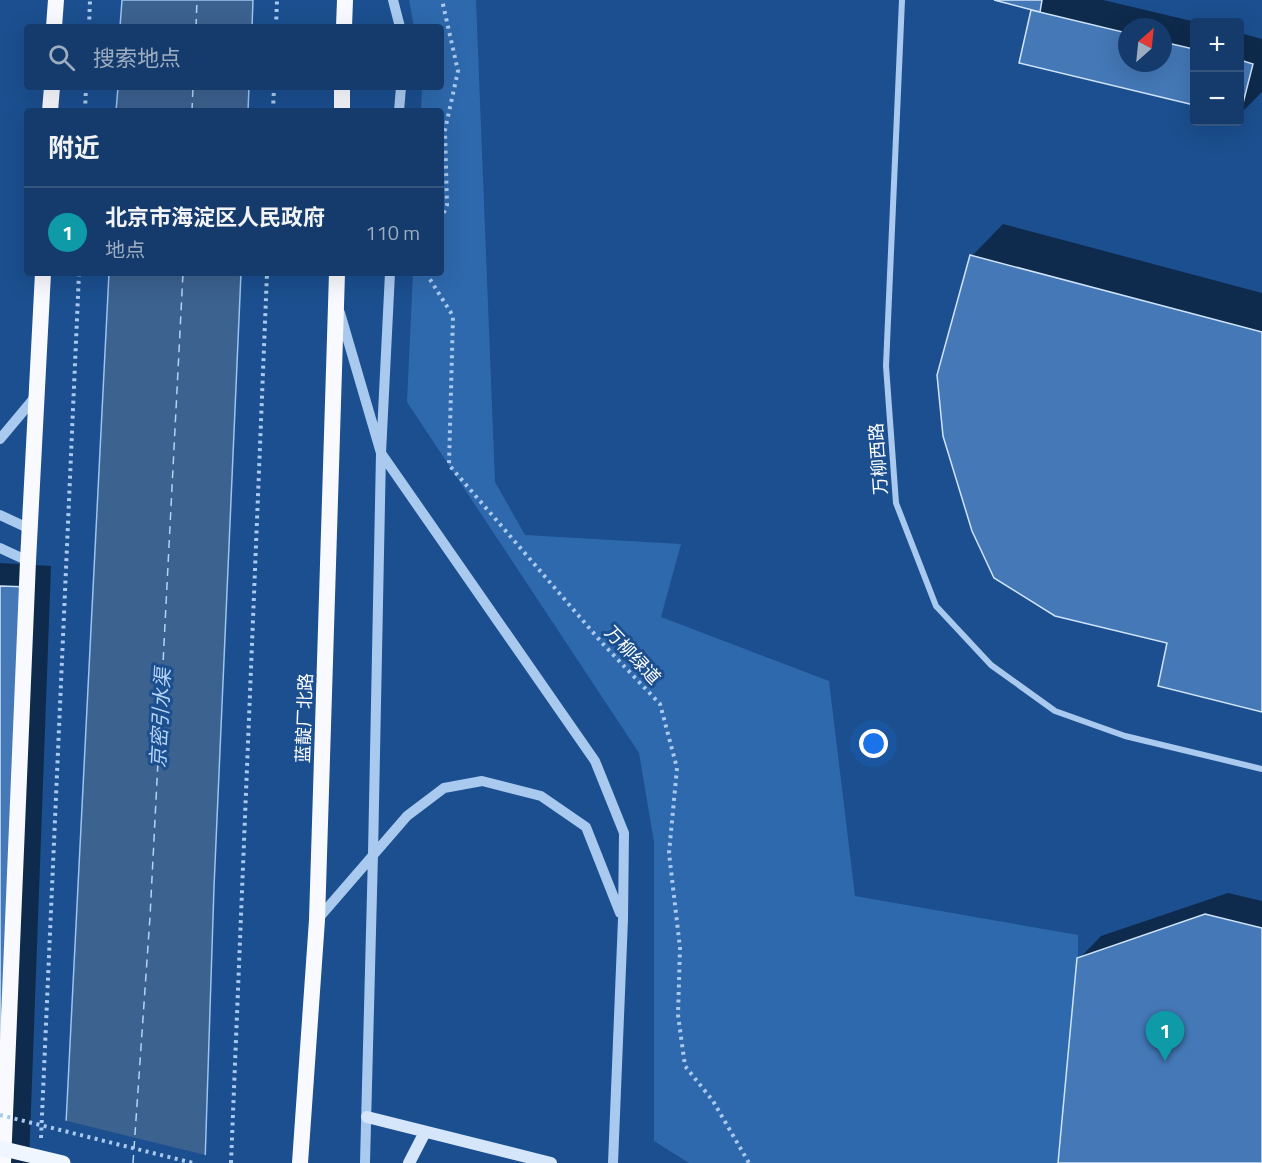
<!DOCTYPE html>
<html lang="zh">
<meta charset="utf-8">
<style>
:root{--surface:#143b6b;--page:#214673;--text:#f1f3f6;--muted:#9dadc1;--line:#33557e;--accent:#d6ab8b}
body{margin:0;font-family:"Titillium Web","Noto Sans SC",sans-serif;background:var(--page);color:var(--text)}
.controls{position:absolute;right:18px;top:18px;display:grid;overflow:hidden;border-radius:6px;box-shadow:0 6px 24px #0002}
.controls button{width:54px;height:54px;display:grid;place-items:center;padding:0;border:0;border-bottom:2px solid var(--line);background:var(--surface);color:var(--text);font:30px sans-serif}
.compass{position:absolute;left:1118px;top:18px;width:54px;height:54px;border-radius:50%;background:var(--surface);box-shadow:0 6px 24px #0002;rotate:27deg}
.you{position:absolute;left:874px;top:744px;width:21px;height:21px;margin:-15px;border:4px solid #fff;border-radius:50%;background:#1a73e8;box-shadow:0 0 0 9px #1a73e833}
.badge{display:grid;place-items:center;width:39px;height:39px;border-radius:50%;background:var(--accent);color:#fff;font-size:20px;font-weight:700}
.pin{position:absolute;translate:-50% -50px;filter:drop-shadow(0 2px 3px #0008)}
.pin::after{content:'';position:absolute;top:32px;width:21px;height:18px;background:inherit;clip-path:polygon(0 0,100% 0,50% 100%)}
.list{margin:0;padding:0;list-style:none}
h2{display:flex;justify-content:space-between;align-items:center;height:78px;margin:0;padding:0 24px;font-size:26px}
h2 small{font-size:20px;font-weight:400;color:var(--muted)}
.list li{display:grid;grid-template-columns:39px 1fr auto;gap:18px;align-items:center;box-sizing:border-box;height:90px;padding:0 24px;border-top:2px solid var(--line)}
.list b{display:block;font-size:22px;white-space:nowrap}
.list p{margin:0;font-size:20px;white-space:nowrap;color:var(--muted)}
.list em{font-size:20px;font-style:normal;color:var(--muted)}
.icon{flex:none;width:33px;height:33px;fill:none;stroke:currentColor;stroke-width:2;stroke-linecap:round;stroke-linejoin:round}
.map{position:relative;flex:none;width:1262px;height:1163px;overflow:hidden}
.search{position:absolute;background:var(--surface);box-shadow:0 6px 24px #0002;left:24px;top:24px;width:420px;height:66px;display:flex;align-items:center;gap:15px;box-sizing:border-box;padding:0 21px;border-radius:6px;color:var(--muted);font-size:22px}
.panel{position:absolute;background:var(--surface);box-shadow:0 6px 24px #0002;left:24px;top:108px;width:420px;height:168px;border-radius:6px}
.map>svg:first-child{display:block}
</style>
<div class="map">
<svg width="1262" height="1163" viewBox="0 0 1262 1163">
<rect width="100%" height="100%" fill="#1b4f8f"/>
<path fill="#2e69ad" d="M 409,0 L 476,0 L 495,482 L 525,535 L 681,544 L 661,617 L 829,681 L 855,896 L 1078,935 L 1079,1163 L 689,1163 L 654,1141 L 654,842 L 639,753 L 407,402 L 413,273 L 441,273 L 441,111 L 421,111 L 422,87 L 441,87 L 441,27 L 414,27 Z"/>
<path fill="#3c6290" stroke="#9cc4f0" stroke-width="1.5" d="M 122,0 L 253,0 L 252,27 L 120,27 Z
M 118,87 L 249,87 L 248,111 L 116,111 Z
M 109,273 L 241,273 L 214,887 L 205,1163 L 64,1163 Z"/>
<path fill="#1b4f8f" d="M 63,1120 L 209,1156 L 208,1163 L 61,1163 Z"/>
<path fill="#0007" fill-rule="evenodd" d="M 1000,0 L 1103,0 L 1196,22 L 1194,103 L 1021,62 L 1034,9 ZM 1127,27 L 1163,27 L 1163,63 L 1127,63 Z
M 1240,33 L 1262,39 L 1262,92 L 1240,114 Z
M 1003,224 L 1262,293 L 1262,711 L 1169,642 L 972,256 Z
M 0,563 L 51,566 L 29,1163 L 0,1163 Z
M 1228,893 L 1262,901 L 1262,1163 L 1060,1163 L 1079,959 L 1101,936 Z"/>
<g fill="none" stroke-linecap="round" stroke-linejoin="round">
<path stroke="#b5d3f5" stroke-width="1.5" stroke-dasharray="8 6" stroke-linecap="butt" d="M 196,27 L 197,0
M 192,111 L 193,87
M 133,1163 L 150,917 L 183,273"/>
</g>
<path fill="#4478b7" stroke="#cfe3fa" stroke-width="1.5" d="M 994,0 L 1042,0 L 1040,12 Z
M 1031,10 L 1127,33 L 1127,63 L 1163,63 L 1163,42 L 1194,49 L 1194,105 L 1019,63 Z
M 1240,60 L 1253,64 L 1240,115 Z
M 970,255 L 1262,332 L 1262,712 L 1158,686 L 1167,643 L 1055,616 L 994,578 L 972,531 L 943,436 L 937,375 Z
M 0,586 L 29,587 L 0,1163 Z
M 1205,914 L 1262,928 L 1262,1163 L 1058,1163 L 1077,958 Z"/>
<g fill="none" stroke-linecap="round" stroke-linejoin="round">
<path stroke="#a9c9ee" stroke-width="4" stroke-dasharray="3 4.5" stroke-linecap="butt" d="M 89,27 L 90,0
M 276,27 L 277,0
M 85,111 L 86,87
M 273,111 L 274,87
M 441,220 L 447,205 L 445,130 L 458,71 L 442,0
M 426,273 L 453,316 L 449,465 L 603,644 L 660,704 L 677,768 L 669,853 L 680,948 L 678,1015 L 685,1066 L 713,1101 L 749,1163
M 41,1138 L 79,273
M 231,1163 L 267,273"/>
<path stroke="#a9c9ee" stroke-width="6" d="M 902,0 L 886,366 L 896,503 L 936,606 L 991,665 L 1055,711 L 1125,736 L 1262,769"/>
<path stroke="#a9c9ee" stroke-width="10" d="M 393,0 L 400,27
M 399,111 L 401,87
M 340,313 L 381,453 L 595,761 L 624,833 L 623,919
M 0,439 L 36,396
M 0,515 L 30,529
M 0,548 L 28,561
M 317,920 L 407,816 L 444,788 L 482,781 L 541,796 L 586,827 L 620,913
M 365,1163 L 373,854 L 381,453 L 390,273"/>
<path stroke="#d6e6fa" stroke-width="12" d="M 367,1117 L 551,1163
M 409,1163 L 425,1132"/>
<path stroke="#f8faff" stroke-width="16" d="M 54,27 L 56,0
M 344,27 L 345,0
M 50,111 L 52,87
M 342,111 L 342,87
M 3,1163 L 28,561 L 43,273
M 300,1163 L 317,920 L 337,273"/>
<path stroke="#a9c9ee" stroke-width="4" stroke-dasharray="3 4.5" stroke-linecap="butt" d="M 0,1115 L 193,1163"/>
<path stroke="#a9c9ee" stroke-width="10" d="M 613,1163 L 623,919"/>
<path stroke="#f0f6ff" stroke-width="15" d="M 0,1148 L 63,1163"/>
</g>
<g text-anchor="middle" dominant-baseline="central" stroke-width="6" stroke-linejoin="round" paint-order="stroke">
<g font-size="18" fill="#fff" stroke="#1b4f8f">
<text transform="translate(878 459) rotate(-94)">万柳西路</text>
<text transform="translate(633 655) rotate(47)">万柳绿道</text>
<text transform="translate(304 718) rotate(-88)">蓝靛厂北路</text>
</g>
<g font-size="20" font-style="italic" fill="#b5d3f5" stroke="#1b4f8f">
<text transform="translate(160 718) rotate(-87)">京密引水渠</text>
</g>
</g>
</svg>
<div class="controls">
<button>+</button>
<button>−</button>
</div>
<svg class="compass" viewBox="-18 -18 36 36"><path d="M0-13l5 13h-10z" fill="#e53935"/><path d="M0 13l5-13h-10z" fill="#9dadc1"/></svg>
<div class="you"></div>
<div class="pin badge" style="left:1165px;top:1061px;background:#0f9aa8">1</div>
<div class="search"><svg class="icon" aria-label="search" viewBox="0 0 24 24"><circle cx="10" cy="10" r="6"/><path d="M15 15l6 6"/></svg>搜索地点</div>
<section class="panel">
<h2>附近<small></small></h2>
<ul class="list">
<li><span class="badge" style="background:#0f9aa8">1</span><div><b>北京市海淀区人民政府</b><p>地点</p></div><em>110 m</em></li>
</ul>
</section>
</div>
